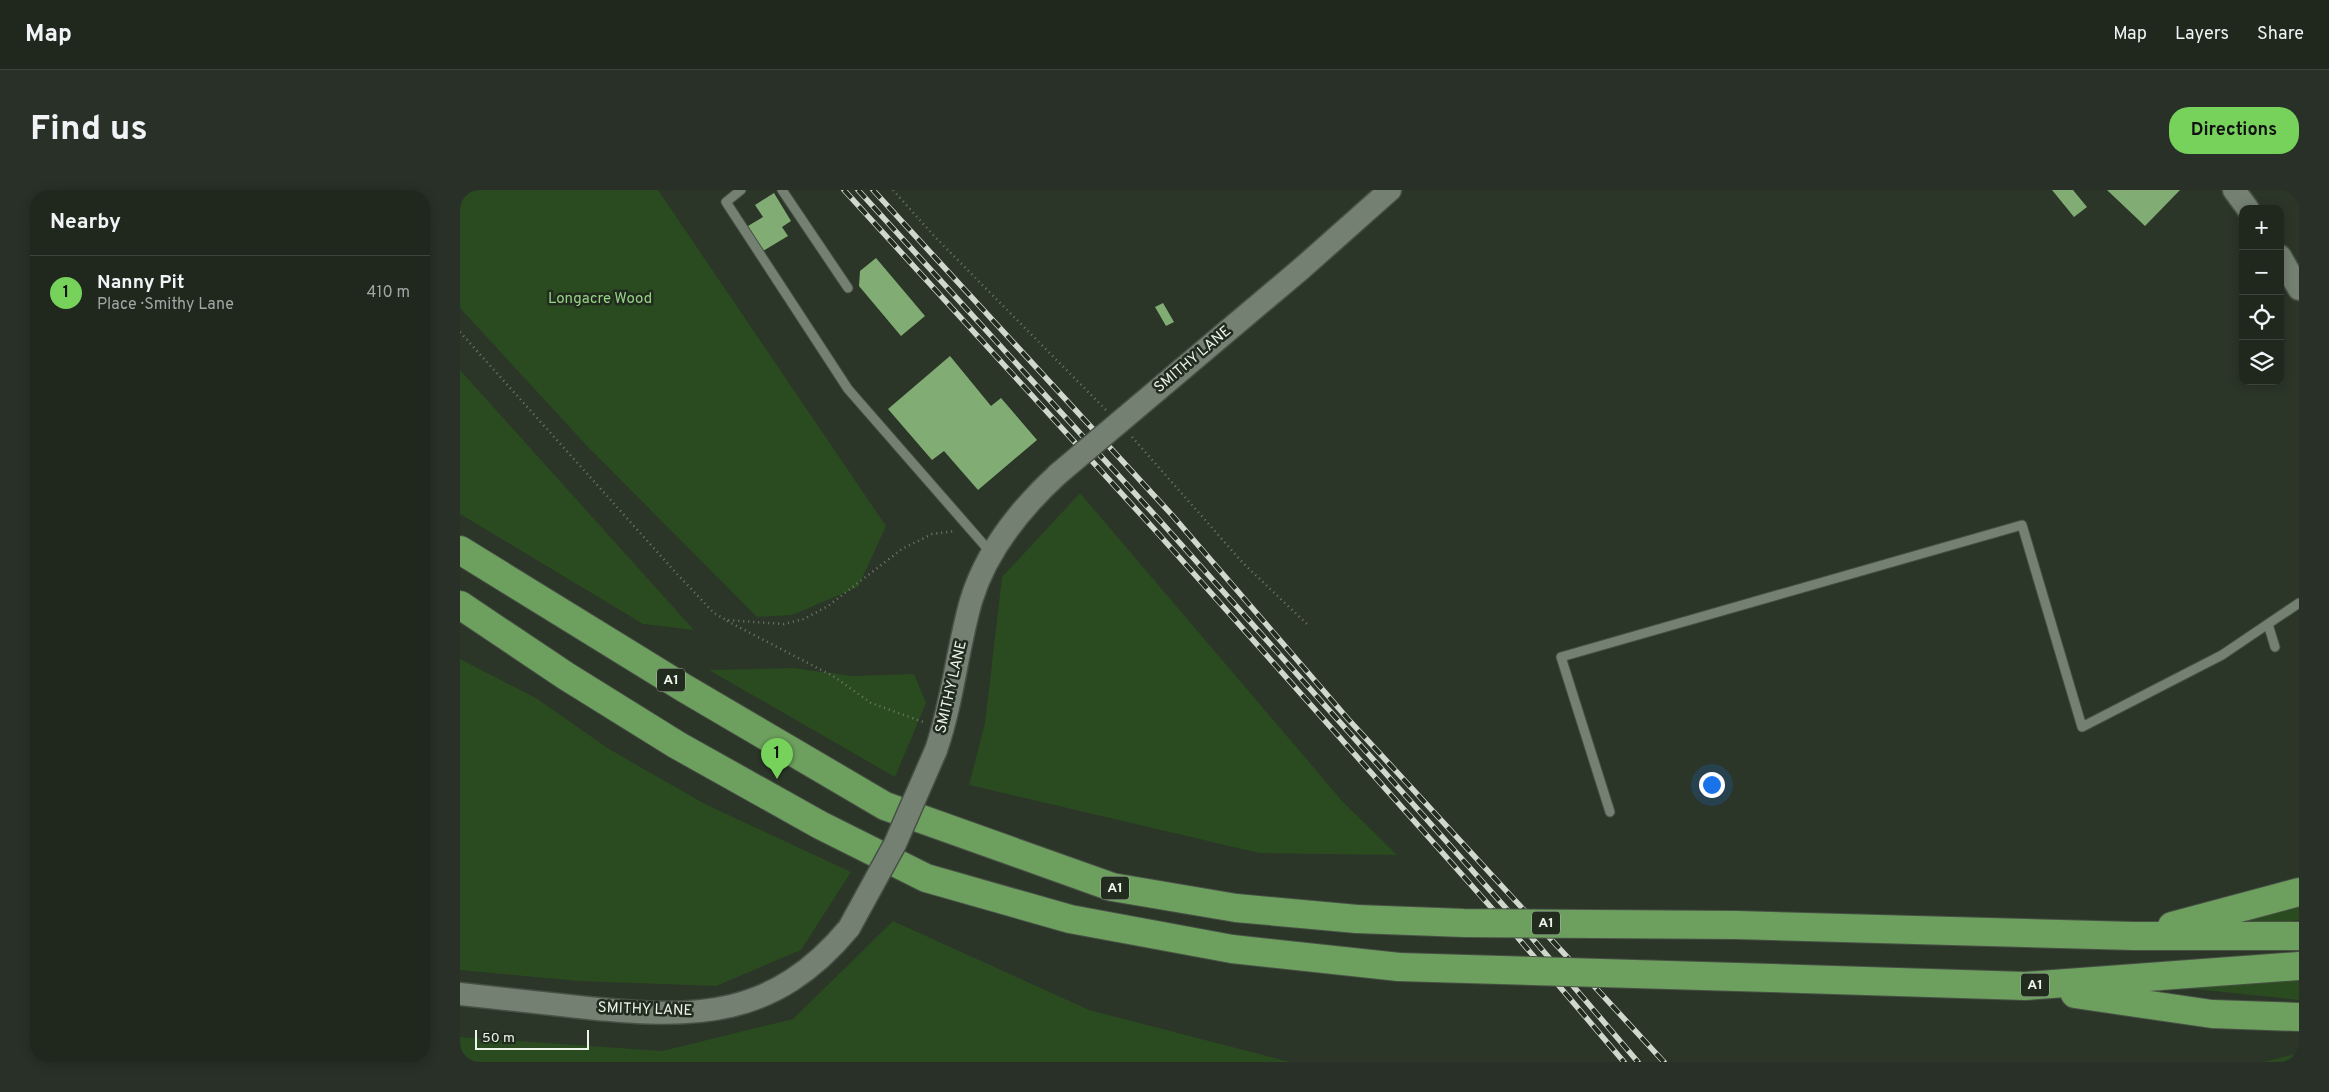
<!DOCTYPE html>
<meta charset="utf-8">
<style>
:root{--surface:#20281e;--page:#283027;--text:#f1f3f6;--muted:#a2a6a4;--line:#3d443c;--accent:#76d25a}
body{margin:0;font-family:Overpass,sans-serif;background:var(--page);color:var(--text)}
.controls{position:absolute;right:15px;top:15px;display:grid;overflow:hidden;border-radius:10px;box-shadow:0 2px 12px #0003}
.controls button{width:45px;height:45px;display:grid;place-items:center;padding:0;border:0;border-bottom:1px solid var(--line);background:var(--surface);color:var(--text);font:25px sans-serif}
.scale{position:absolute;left:15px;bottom:12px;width:114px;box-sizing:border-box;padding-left:5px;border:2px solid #ecf3ea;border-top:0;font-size:14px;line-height:18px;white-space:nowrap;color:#ecf3ea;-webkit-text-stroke:4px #212b1e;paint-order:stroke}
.you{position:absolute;left:1251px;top:594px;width:18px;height:18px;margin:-12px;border:4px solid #fff;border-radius:50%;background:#1a73e8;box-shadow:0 0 0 8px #1a73e833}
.badge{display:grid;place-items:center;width:32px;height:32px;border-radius:50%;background:var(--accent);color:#111;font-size:16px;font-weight:700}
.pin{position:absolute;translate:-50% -41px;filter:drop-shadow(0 1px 2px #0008)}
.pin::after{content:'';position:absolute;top:26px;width:18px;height:15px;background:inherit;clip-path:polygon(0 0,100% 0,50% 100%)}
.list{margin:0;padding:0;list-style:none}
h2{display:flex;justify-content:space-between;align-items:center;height:65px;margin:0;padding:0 20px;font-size:21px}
h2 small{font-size:16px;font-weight:400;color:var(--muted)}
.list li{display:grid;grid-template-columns:32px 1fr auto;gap:15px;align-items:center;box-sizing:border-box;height:75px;padding:0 20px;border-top:1px solid var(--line)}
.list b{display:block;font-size:19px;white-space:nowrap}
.list p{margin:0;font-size:16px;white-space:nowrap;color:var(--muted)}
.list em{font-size:16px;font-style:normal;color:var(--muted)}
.icon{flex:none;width:28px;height:28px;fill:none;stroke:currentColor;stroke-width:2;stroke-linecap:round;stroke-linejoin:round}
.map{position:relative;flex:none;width:1839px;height:872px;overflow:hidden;border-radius:20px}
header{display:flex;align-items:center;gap:30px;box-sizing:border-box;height:70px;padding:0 25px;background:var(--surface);border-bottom:1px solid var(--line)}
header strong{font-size:24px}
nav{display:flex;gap:28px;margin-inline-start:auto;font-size:18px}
.intro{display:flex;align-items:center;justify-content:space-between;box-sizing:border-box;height:120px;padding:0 30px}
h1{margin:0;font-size:35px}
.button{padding:12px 22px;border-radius:20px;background:var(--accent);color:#111;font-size:18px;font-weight:700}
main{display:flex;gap:30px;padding:0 30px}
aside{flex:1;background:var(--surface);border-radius:20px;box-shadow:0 2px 12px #0003}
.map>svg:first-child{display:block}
</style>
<header>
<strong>Map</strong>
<nav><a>Map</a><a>Layers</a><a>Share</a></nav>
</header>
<div class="intro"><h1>Find us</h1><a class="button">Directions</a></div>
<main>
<aside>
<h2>Nearby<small></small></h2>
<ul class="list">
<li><span class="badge">1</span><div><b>Nanny Pit</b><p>Place · Smithy Lane</p></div><em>410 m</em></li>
</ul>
</aside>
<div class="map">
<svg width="1839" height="872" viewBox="0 0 1839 872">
<rect width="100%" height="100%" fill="#2b3528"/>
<path fill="#2a4a20" d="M 0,0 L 198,0 L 426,336 L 398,397 L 332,425 L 297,427 L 127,256 L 0,118 Z
M 0,180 L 234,440 L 183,434 L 0,324 Z
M 620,303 L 883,612 L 937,665 L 799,663 L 509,595 L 525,533 L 542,387 Z
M 0,469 L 76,508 L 149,559 L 245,614 L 391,682 L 341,760 L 256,796 L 118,791 L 0,780 Z
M 333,478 L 393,486 L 454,484 L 466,513 L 435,587 L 249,480 Z
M 1839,716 L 1839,730 L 1749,742 Z
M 433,731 L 629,820 L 830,872 L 0,872 L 0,847 L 202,861 L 333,829 Z
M 1839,789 L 1839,810 L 1714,797 Z
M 1839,863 L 1839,872 L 1803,872 Z"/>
<path fill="#81ad74" d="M 1592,0 L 1613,0 L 1627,17 L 1614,27 Z
M 1647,0 L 1720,0 L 1685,36 Z
M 314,3 L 331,31 L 322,37 L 328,46 L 303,61 L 288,36 L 303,27 L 295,15 Z
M 416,68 L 465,126 L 441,146 L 399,96 L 400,81 Z
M 703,113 L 714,132 L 706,136 L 695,117 Z
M 490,166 L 531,216 L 541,208 L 577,250 L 518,300 L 484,261 L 472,270 L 428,219 Z"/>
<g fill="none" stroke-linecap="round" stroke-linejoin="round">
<defs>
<path id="service" d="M 281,0 L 266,12 L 388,199 L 532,364
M 322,0 L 388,98
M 1808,434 L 1815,457
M 1150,622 L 1101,467 L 1562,335 L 1622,537 L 1762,465 L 1839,413"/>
<path id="tertiary" d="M 1774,0 L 1788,19
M 1820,66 L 1839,99
M 841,79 L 930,0
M 476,560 C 493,511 497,460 511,411 C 526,361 560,319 598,284
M 0,804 C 43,809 86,813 128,818 C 237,829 314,828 389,738"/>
<path id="trunk" d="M 0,360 L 224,498 L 425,616 L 652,697 L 776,718 L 897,729
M 0,415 L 106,486 L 217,555 L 360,635 L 466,688 L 610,729 L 772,759 L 939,777
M 1276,735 L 1674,746 L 1839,746
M 1712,736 L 1839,702
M 1311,788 L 1565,796 L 1839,776
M 1615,804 L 1752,824 L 1839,827"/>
</defs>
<use href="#service" stroke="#475045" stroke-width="11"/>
<use href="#tertiary" stroke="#475045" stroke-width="25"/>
<use href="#trunk" stroke="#475045" stroke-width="30"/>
<path stroke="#717a6e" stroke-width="2.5" stroke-dasharray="1 4" stroke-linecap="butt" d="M 433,0 L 475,47 L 646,220
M 0,142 L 217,384 L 254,423 L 266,430 L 324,434 L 344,429 L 368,416 L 442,359 L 472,344 L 496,341
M 672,247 L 783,373 L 847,434
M 267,431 L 373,486 L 411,513 L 466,533"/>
<use href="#service" stroke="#748071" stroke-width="9"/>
<use href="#tertiary" stroke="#748071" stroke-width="22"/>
<use href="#trunk" stroke="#6d9f5e" stroke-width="28"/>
<defs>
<path id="rail" d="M 384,0 L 695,340 L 1053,742 L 1164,872
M 398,0 L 702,333 L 1061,735 L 1178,872
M 413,0 L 712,325 L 888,529 L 1204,872"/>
</defs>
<use href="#rail" stroke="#d0d7cd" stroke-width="5.5"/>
<use href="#rail" stroke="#212b1e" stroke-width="4" stroke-dasharray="11" stroke-linecap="butt"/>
<defs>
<path id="tertiary-bridge" d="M 598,284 L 841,79
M 389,738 L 435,654 L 476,560"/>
<path id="trunk-bridge" d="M 897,729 L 1004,733 L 1276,735
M 939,777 L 1311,788"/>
</defs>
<use href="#tertiary-bridge" stroke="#475045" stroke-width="25" stroke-linecap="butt"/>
<use href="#trunk-bridge" stroke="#475045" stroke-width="30" stroke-linecap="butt"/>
<use href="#tertiary-bridge" stroke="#748071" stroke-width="22"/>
<use href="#trunk-bridge" stroke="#6d9f5e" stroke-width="28"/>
</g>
<g text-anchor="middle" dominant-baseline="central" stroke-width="5" stroke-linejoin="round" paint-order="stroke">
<g fill="#212b1e" stroke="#afb7ad" stroke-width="1">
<rect x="197" y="478.5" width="28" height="23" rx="4"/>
<rect x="641" y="686.5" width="28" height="23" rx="4"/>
<rect x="1072" y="721.5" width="28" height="23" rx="4"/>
<rect x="1561" y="783.5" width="28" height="23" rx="4"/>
</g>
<g font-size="14" font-weight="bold" fill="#ecf3ea">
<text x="211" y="490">A1</text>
<text x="655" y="698">A1</text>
<text x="1086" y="733">A1</text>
<text x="1575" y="795">A1</text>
</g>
<g font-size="15" fill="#97d486" stroke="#212b1e">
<text x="140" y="109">Longacre Wood</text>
</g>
<g font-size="15" fill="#ecf3ea" stroke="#212b1e">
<text transform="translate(733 170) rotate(-40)">SMITHY LANE</text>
<text transform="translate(492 497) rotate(-77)">SMITHY LANE</text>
<text transform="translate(185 820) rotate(2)">SMITHY LANE</text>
</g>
</g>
</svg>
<div class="controls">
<button>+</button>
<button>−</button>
<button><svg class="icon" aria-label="locate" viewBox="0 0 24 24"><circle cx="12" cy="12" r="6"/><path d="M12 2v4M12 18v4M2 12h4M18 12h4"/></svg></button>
<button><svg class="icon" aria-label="layers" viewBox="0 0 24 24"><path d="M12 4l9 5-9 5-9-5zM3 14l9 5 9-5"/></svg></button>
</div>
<div class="scale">50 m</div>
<div class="you"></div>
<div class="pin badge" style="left:317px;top:589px">1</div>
</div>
</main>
